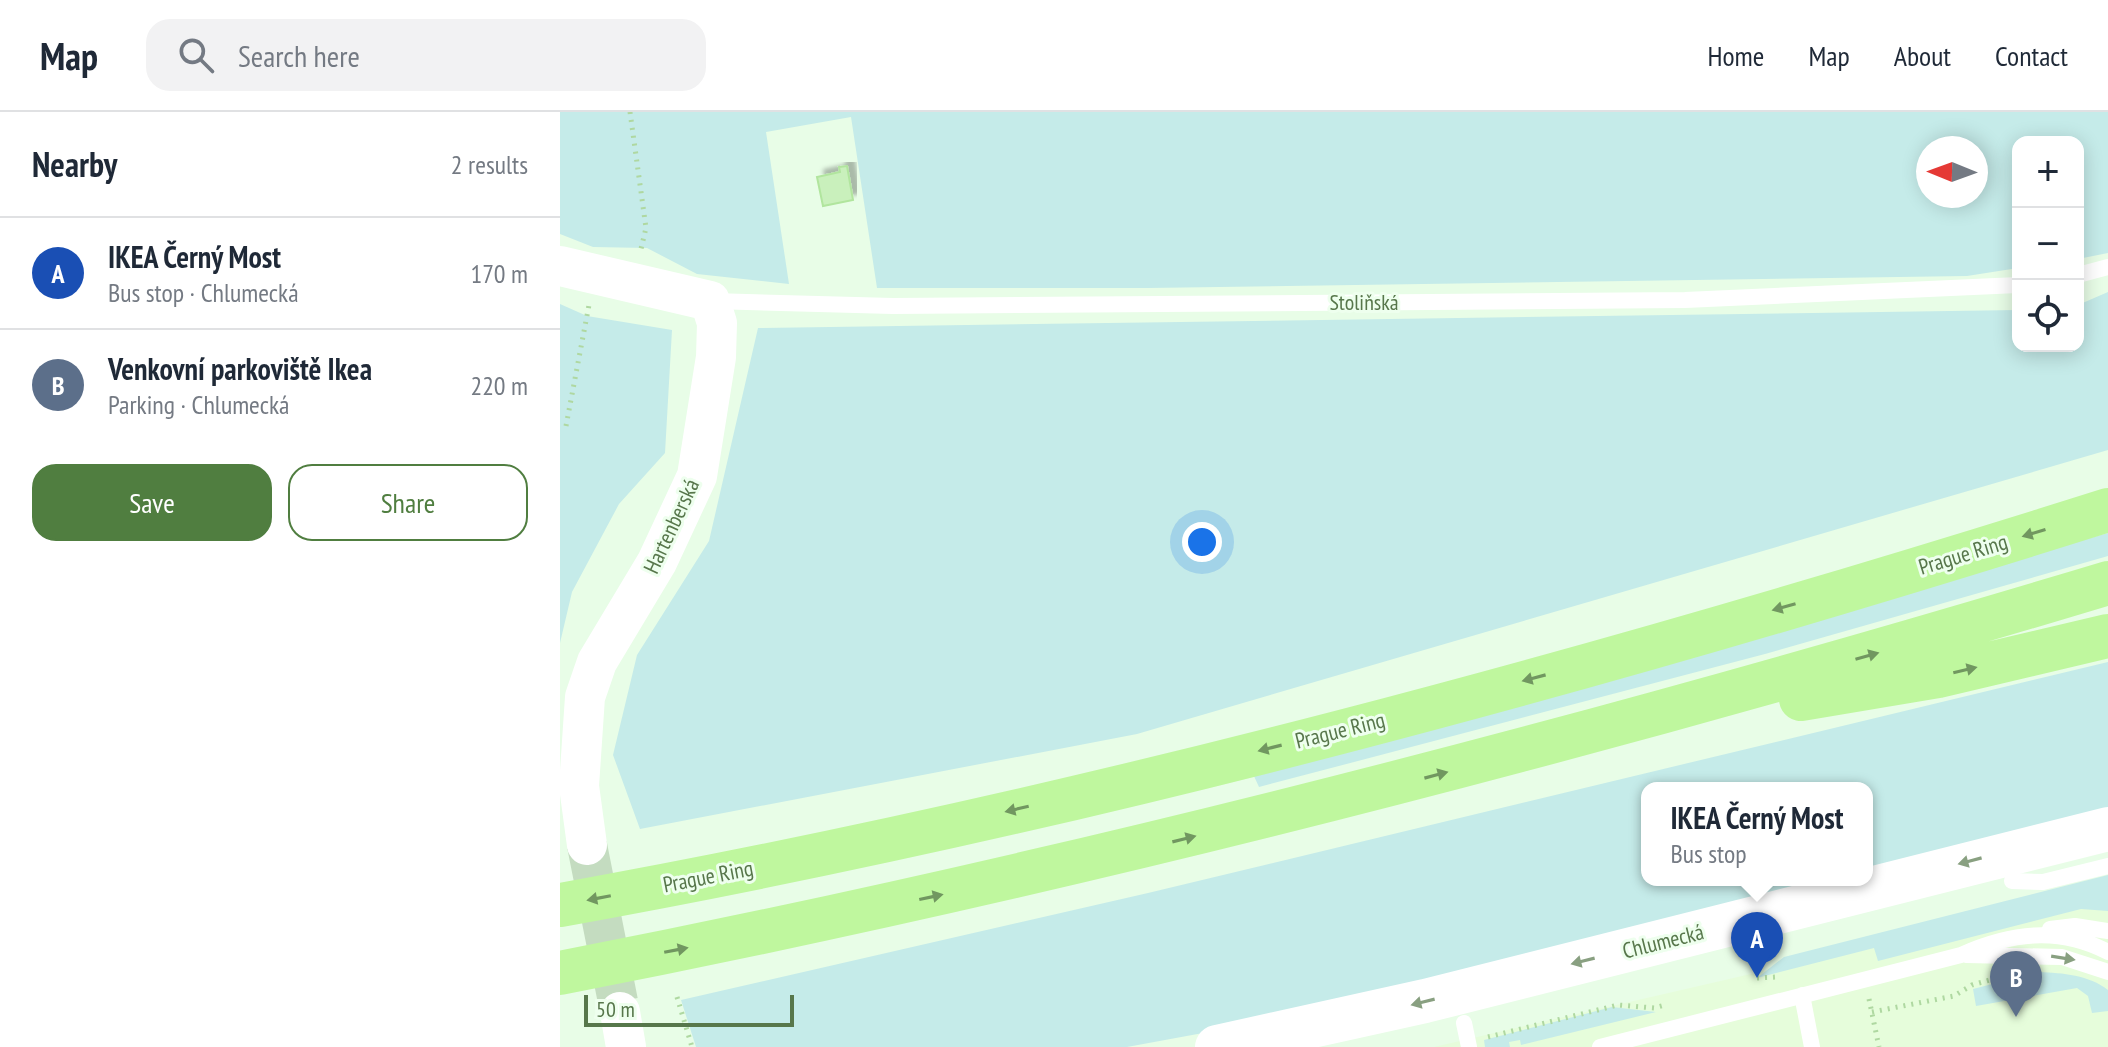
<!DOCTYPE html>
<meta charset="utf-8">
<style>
:root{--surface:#fff;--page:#f2f2f3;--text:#1f2937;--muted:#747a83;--line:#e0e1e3;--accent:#507e40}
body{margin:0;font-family:"PT Sans Narrow",sans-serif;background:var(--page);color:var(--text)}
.controls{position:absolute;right:24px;top:24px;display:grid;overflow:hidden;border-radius:16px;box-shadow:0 4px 20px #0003}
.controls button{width:72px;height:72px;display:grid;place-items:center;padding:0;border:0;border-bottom:2px solid var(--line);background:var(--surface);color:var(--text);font:40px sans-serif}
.compass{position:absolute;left:1356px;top:24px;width:72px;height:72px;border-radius:50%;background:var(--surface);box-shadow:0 4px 20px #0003;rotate:271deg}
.scale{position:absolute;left:24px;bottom:20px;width:210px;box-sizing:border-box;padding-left:8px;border:4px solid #57774b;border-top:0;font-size:22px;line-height:28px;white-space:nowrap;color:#57774b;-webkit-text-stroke:6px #efe;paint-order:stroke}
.you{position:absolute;left:642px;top:430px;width:28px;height:28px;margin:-20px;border:6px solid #fff;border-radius:50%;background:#1a73e8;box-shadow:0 0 0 12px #1a73e833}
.badge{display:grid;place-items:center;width:52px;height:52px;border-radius:50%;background:var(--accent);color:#fff;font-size:26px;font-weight:700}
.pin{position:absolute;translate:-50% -66px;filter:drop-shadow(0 2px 4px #0008)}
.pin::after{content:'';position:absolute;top:42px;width:28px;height:24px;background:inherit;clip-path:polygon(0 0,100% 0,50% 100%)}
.popup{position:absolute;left:1081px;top:670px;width:232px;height:104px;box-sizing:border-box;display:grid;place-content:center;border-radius:16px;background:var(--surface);filter:drop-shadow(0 2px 6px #0005);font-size:26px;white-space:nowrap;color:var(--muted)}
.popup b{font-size:30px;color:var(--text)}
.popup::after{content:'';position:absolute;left:50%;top:100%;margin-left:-16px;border:16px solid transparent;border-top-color:var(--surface)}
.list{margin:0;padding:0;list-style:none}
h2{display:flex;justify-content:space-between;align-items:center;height:104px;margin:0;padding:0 32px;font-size:34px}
h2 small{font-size:26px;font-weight:400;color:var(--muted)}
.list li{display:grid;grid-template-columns:52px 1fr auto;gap:24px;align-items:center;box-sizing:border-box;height:112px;padding:0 32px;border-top:2px solid var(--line)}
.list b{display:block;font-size:30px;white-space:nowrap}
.list p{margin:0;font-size:26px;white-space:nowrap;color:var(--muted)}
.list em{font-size:26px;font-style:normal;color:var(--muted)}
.actions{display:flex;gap:16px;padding:24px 32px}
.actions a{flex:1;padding:18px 0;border:2px solid var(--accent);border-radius:24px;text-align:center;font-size:28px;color:var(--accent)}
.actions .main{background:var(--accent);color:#fff}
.icon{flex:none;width:44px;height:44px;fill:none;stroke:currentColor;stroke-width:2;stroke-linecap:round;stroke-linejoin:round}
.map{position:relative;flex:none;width:1548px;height:935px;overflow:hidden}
header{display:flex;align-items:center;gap:48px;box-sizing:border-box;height:112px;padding:0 40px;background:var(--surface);border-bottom:2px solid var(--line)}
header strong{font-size:38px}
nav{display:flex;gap:44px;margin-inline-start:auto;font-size:28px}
.search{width:560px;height:72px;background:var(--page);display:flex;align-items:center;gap:20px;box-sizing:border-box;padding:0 28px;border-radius:24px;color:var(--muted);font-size:30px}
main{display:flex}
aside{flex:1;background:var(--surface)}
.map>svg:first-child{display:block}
</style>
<header>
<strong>Map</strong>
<div class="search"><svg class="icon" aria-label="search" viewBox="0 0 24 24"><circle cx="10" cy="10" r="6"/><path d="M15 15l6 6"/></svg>Search here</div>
<nav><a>Home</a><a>Map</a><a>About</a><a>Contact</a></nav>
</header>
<main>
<aside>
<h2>Nearby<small>2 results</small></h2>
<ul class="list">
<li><span class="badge" style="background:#1a4fb4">A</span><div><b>IKEA Černý Most</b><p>Bus stop · Chlumecká</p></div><em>170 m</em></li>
<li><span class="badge" style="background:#5c6f8a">B</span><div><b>Venkovní parkoviště Ikea</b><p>Parking · Chlumecká</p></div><em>220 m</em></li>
</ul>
<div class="actions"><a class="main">Save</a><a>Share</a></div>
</aside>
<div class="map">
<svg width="1548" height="935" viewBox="0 0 1548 935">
<defs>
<filter id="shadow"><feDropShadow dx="7" dy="-7" stdDeviation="2" flood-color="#0004"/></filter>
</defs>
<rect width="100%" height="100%" fill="#e8fde7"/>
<path fill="#e6fddb" d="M 1548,775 L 1548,935 L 874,935 L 1404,813 Z"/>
<path fill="#c5ebe9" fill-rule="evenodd" d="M 0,0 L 1548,0 L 1548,141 L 1518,147 L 1518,30 L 1458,30 L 1458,156 L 1407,164 L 588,176 L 317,176 L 291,5 L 206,20 L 229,172 L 137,162 L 87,136 L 33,135 L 0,122 ZM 1368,36 L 1416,36 L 1416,84 L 1368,84 Z
M 1548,180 L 1548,338 L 577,622 L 80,717 L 53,643 L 77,543 L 149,429 L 198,216 L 1458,198 L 1458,234 L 1518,234 L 1518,193 Z
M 0,192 L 27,204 L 112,218 L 105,341 L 59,392 L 12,480 L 0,531 Z
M 1548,421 L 1548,444 L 1205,542 L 699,675 L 693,662 Z
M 1548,550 L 1548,697 L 1307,759 L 1307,676 L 1087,676 L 1087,768 L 1274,768 L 643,921 L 567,935 L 136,935 L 121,888 L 588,781 Z
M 1548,763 L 1548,799 L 1521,797 L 1318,849 L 1314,836 L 1197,866 L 1224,845 Z
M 1479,860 C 1503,861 1529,863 1548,878 L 1548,899 L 1532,901 L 1528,884 L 1517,876 L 1416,894 L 1413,877 Z
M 1052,895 L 1096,900 L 961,933 L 960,928 L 949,930 L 950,935 L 925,935 L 924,928 Z"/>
<path fill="#c9f0bc" stroke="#b1e59e" stroke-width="2" filter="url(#shadow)" d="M 287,54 L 293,88 L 263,94 L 257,65 L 280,60 L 279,55 Z"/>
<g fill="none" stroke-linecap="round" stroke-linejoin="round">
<path stroke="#c4dcc0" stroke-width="40" stroke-dasharray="40 20" stroke-linecap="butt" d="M 27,733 L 60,900"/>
<path stroke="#afd8a1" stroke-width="5" stroke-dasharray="2 6" stroke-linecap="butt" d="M 70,0 L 86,116 L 80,141
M 6,314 L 29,193
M 1197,866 L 1216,865
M 117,885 L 132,935
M 1309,887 L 1319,935
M 1312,900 L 1394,884 L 1412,873 L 1433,867
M 928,925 L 1058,893 L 1094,896 L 1105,893"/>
<path stroke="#fff" stroke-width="16" d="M 1518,163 L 1548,155
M 152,189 L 333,194 L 1125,188 L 1458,173
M 1452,769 L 1483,770 L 1548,754
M 1490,817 L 1515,814 L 1548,819
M 1406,843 L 1502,845 L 1548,860
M 1242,883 L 1252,935
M 904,911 L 909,935
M 1040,935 L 1401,843 C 1450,821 1498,814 1548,840"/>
<path stroke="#fff" stroke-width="40" d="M 0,154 L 150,189 L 157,211 L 156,245 L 137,364 L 97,450 L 37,550 L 25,585 L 19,674 L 27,733
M 60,900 L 66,935"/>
<path stroke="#fff" stroke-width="44" d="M 657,935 L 865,889 L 1548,717"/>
<path stroke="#bff79e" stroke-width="44" d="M 1241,587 L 1378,564 L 1548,524
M 0,793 C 523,699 1041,558 1548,398
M 0,861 C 524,759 1037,625 1548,471"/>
</g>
<defs><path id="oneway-solid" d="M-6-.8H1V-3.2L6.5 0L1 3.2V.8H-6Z" transform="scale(2)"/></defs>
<g fill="#719760">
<use href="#oneway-solid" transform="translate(1474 421) rotate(163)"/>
<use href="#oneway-solid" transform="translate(1224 495) rotate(164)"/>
<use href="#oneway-solid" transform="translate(1307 544) rotate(-16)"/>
<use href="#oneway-solid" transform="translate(1405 558) rotate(-13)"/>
<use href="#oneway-solid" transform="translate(974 566) rotate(165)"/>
<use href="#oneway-solid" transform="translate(710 636) rotate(166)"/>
<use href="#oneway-solid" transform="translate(876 663) rotate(-15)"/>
<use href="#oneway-solid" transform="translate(457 697) rotate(167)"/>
<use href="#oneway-solid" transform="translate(624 727) rotate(-14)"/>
<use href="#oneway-solid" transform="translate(371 785) rotate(-12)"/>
<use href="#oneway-solid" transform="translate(39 786) rotate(169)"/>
<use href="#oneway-solid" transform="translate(116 838) rotate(-11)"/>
</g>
<g fill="#89a081">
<use href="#oneway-solid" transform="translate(1410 749) rotate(165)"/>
<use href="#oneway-solid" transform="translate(1503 846) rotate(9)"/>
<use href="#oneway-solid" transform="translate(1023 849) rotate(166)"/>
<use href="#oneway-solid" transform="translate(863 890) rotate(166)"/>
</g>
<g text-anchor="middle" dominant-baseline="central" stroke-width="6" stroke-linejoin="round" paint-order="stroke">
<g font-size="22" fill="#57774b" stroke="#efe">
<text x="804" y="190">Stoliňská</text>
<text transform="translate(111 414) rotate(-65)">Hartenberská</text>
<text transform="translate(1403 442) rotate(-17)">Prague Ring</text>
<text transform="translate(780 618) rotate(-14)">Prague Ring</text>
<text transform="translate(148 764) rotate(-11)">Prague Ring</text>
<text transform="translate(1103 829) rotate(-14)">Chlumecká</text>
</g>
</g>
</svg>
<div class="controls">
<button>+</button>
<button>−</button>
<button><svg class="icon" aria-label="locate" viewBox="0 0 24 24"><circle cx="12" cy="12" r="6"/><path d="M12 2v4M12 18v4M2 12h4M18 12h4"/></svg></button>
</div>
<svg class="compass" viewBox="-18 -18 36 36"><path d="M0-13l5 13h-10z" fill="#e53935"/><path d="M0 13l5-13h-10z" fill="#747a83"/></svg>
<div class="scale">50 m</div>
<div class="you"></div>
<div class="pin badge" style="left:1197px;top:866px;background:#1a4fb4">A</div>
<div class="popup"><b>IKEA Černý Most</b>Bus stop</div>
<div class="pin badge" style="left:1456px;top:905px;background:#5c6f8a">B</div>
</div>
</main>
